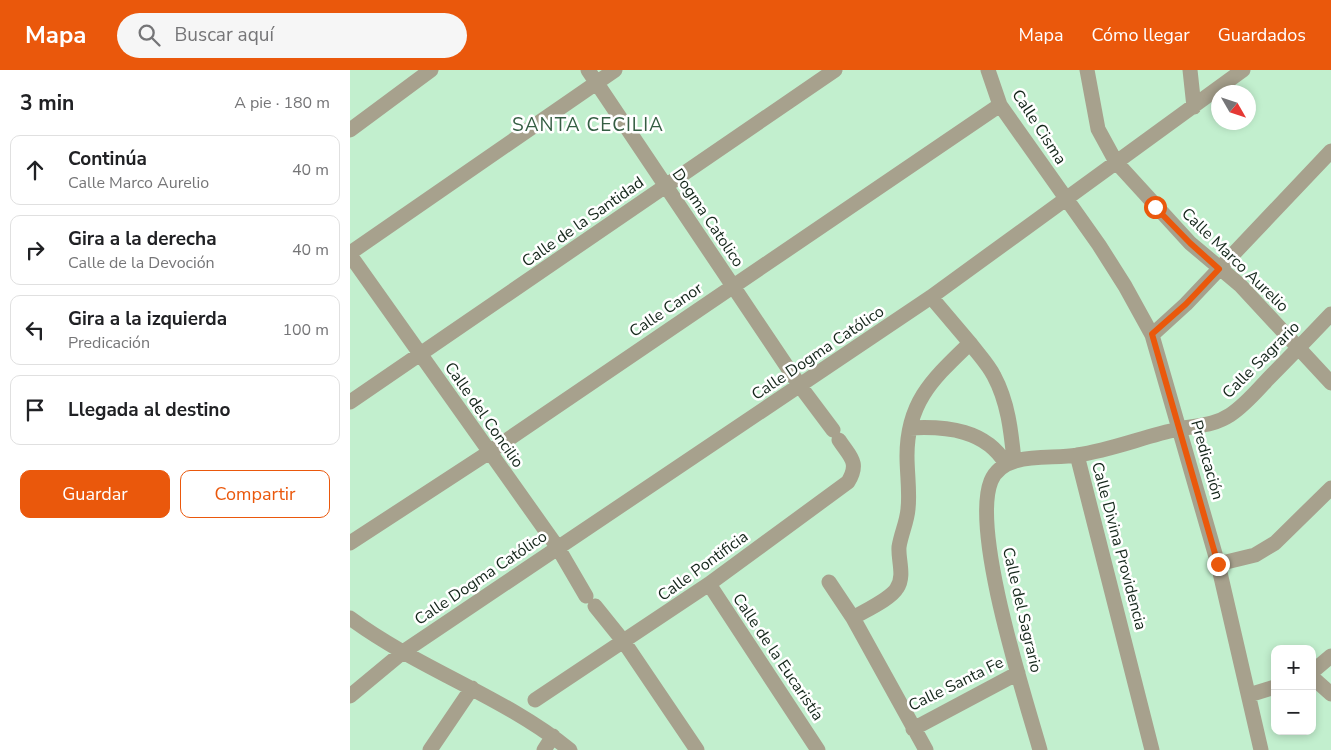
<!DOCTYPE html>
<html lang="es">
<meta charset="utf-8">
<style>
:root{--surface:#fff;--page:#f6f6f6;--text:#202124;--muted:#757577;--line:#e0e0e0;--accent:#ea580c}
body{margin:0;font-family:"Nunito Sans",sans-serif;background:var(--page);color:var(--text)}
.controls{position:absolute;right:15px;bottom:15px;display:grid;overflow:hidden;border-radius:10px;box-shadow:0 2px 8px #0003}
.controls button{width:45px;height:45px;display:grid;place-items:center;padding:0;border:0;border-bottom:1px solid var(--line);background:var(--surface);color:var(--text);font:25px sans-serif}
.compass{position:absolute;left:861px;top:15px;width:45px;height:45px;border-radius:50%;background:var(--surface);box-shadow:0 2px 8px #0003;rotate:129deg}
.stop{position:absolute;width:15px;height:15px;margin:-11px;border:4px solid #ea580c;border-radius:50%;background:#fff}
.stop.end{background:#ea580c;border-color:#fff;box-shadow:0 1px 5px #0008}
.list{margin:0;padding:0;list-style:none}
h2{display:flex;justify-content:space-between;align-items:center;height:65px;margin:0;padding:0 20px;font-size:21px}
h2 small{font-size:16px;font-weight:400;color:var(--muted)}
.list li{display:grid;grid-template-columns:32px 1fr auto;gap:15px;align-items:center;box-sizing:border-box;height:70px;margin:0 10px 10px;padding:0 10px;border:1px solid var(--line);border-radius:10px}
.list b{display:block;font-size:19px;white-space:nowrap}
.list p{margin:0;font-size:16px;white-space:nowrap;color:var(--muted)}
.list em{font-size:16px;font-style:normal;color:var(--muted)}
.actions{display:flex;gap:10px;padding:15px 20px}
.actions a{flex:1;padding:11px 0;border:1px solid var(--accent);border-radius:10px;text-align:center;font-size:18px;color:var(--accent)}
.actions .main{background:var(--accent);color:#fff}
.icon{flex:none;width:28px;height:28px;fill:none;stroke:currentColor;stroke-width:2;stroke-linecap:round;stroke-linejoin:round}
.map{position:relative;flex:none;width:981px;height:680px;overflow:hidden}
header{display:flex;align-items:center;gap:30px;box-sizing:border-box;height:70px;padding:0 25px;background:var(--accent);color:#fff}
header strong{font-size:24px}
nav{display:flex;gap:28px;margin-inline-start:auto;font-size:18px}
.search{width:350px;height:45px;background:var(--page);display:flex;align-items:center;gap:12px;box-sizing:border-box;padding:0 18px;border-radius:28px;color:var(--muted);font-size:19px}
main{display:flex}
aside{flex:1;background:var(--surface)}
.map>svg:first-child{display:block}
</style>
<header>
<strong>Mapa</strong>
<div class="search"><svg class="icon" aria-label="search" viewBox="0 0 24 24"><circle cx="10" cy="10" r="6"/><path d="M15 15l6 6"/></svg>Buscar aquí</div>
<nav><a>Mapa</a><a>Cómo llegar</a><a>Guardados</a></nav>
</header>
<main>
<aside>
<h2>3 min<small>A pie · 180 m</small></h2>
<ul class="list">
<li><svg class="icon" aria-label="ahead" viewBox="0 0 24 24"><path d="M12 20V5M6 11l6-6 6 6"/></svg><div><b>Continúa</b><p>Calle Marco Aurelio</p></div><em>40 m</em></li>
<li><svg class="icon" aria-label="right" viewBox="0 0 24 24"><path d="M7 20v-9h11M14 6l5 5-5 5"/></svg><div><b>Gira a la derecha</b><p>Calle de la Devoción</p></div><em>40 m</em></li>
<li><svg class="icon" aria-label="left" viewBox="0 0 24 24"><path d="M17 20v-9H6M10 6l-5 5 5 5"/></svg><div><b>Gira a la izquierda</b><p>Predicación</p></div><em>100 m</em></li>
<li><svg class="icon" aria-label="arrive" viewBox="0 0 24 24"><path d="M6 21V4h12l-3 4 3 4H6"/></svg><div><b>Llegada al destino</b></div></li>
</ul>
<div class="actions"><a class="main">Guardar</a><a>Compartir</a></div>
</aside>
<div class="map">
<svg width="981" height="680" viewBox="0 0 981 680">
<rect width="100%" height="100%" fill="#c2efce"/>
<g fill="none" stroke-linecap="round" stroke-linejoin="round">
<path stroke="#a7a18d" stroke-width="15" d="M 238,0 L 450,316 L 483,360
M 638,0 L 650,35 L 749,175 L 775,216 L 802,265 L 868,494 L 911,680
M 737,0 L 748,59 L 766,92 L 840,173 L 890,215 L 981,313
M 840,0 L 844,37
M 0,60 L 81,0
M 0,183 L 265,0
M 0,185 L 208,478 L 236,526
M 802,265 L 836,234 L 981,81
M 620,273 C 628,284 638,294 644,306 C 658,332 661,361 664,390
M 0,332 L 485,0
M 560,358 C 597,356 636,360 656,394
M 727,385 L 802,680
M 0,473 L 138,383 L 650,35
M 868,494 L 905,485 L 925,473 L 981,418
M 479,512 L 503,548 L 576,680
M 359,514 L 468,680
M 245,536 L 274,572 L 347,680
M 0,548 C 69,599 153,626 220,680
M 503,548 C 514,541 541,529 547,518 C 555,506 548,490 549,477 C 551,464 557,452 558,439 C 560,422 557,404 557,386 C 557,331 584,308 620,273 L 581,227
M 962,602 L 981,586
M 962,607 L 981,624
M 899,625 L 925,617
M 0,626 L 53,582 L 581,227 L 893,0
M 185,630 L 359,514 L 498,412 C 510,392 500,387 489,370
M 563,659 L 668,603
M 80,680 L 122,618
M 194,680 L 203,666
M 690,680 C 674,624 621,461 641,411 C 654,380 701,390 727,385 C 762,380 795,366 829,359 C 848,355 863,356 880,345 C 894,336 906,322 918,309 C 939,288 960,266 981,244"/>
</g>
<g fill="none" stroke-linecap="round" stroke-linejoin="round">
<path stroke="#ea580c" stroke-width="6" d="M 805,137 L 840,173 L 869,199 L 836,234 L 802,264 L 868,494"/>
</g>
<g text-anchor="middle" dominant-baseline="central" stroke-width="5" stroke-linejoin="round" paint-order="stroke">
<g font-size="16" fill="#14261a" stroke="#fff">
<text transform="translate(689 57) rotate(57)">Calle Cisma</text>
<text transform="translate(358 148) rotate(56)">Dogma Catolico</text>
<text transform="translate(233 152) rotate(-35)">Calle de la Santidad</text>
<text transform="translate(885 190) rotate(44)">Calle Marco Aurelio</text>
<text transform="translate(316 240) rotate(-34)">Calle Canor</text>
<text transform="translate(468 283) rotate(-34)">Calle Dogma Católico</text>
<text transform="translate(911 290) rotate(-45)">Calle Sagrario</text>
<text transform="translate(134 345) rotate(55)">Calle del Concilio</text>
<text transform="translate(857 390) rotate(74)">Predicación</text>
<text transform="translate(769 476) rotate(75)">Calle Divina Providencia</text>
<text transform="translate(353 496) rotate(-36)">Calle Pontificia</text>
<text transform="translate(131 508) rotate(-34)">Calle Dogma Católico</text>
<text transform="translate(672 540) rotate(77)">Calle del Sagrario</text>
<text transform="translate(428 587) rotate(56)">Calle de la Eucaristía</text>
<text transform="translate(606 614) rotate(-26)">Calle Santa Fe</text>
</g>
<g font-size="19" letter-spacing="1" fill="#355e43" stroke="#fff">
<text x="238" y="55">SANTA CECILIA</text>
</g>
</g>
</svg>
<div class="controls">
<button>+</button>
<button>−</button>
</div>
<svg class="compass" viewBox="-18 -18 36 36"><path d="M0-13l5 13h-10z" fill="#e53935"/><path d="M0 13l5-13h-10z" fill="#757577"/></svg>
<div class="stop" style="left:805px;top:137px"></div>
<div class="stop end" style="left:868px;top:494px"></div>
</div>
</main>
